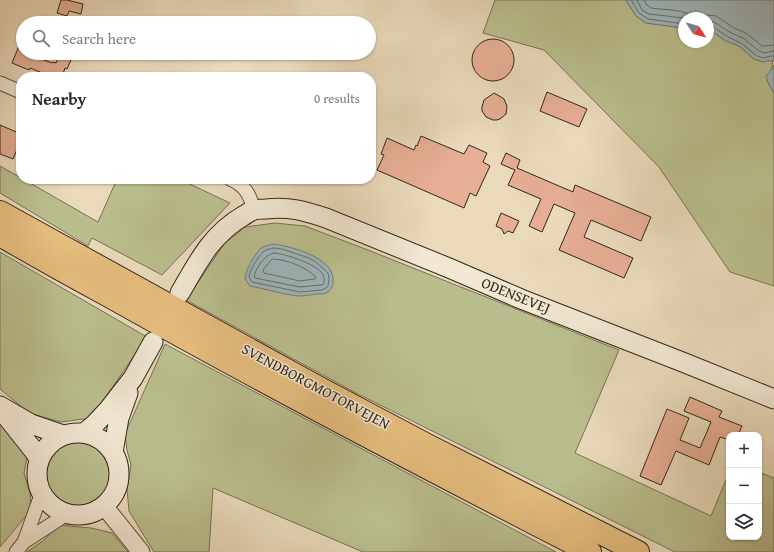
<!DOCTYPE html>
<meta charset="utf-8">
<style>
:root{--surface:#fff;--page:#f7f7f7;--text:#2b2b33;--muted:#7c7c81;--line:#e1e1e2}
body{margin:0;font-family:"Gentium Book Plus",serif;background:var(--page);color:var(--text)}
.controls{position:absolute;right:12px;bottom:12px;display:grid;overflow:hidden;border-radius:8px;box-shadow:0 1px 3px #0004}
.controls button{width:36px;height:36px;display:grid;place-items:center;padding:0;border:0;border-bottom:1px solid var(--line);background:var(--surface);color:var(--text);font:20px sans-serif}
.compass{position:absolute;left:678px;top:12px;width:36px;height:36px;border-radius:50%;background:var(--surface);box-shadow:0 1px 3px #0004;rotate:126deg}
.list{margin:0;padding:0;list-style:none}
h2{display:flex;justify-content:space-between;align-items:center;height:52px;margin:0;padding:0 16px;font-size:17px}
h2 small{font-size:13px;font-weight:400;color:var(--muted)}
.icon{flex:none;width:22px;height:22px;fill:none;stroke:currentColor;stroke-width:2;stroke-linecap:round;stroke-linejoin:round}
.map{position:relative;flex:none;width:774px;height:552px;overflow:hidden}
.search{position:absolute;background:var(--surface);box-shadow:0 1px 3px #0004;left:16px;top:16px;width:360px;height:44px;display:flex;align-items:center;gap:10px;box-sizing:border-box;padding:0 14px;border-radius:22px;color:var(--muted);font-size:15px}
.panel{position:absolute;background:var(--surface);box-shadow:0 1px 3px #0004;left:16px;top:72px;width:360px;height:112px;border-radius:16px}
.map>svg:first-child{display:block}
</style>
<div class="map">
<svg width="774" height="552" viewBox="0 0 774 552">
<rect width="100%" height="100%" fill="#eadabb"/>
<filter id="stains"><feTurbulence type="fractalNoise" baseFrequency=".005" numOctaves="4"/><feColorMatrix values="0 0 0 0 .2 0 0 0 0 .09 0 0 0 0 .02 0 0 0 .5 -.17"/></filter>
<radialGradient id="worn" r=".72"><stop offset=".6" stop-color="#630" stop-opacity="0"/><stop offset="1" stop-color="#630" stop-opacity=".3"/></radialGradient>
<path fill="#babe8e" stroke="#767254" d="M 495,0 L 626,0 L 636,16 L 646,23 L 684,28 L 684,42 L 708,42 L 708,29 L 710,30 L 726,41 L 739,46 L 754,59 L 763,62 L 772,59 C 774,66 770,75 767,81 L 773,91 L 774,94 L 774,286 L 730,272 L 659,167 L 544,50 L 483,33 Z
M 0,166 L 21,178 L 21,179 L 23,179 L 98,222 L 117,179 L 179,179 L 230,203 L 162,275 L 92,238 L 88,246 L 0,193 Z
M 275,223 L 305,226 L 368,250 L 619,350 L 575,453 L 711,516 L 729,473 L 729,537 L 759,537 L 759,472 L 774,478 L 774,552 L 675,552 L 354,392 L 186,300 L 224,244 L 245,227 Z
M 0,252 L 147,337 L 91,418 L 61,422 L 29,413 L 0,389 Z
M 165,344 L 556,552 L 363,552 L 213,488 L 209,552 L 154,552 L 129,511 L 127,490 L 131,465 L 127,450 L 125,434 Z
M 0,424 L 14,436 L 28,452 L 24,473 L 30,493 L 31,510 L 0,547 Z
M46 475a33 33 0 1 1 66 0a33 33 0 1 1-66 0Z
M 58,525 L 91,528 L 112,533 L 128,552 L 27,552 L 44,540 Z"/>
<path fill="#9eb7bc" stroke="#737d7c" d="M 626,0 L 774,0 L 774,62 L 772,60 L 763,62 L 754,59 L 739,46 L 726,41 L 710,30 L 708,29 L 708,18 L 684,18 L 684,28 L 646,23 L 636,16 Z
M 774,65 L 774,94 C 772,88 767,83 766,76 L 771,70 Z
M 273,244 C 291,246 335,258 333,281 C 333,285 332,289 328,292 C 325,294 320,294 316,294 C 311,295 304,296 298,296 C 282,294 266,289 250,286 L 245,279 C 246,269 254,255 261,248 C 265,246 269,245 273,244 Z"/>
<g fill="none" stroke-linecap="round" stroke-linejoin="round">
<path stroke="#686e6c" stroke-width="1" d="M 631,0 L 639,13 L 648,19 L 684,24
M 637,0 L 642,10 L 649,14 L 684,18
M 644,0 L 647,5 L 651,8 C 664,10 686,9 695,18
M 699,18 L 703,16 L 708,15 L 716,16 L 734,28 L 746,33 L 762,46 L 764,46 L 774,45
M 708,21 L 714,22 L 731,33 L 743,38 L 759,51 L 764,53 L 774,51
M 708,26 L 712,26 L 728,37 L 741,43 L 757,56 L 763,58 L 771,56 L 774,56
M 274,248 L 282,249 L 309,258 L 316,262 L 328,273 L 329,278 L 328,286 L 326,288 L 322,290 L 300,292 L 252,282 L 249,277 C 250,269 258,257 264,251 C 267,249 271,249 274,248 Z
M 274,253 C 286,254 321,265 324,277 C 324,279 324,281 324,284 L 321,285 L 300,287 L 255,278 L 254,276 C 257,267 264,255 274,253 Z
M 274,259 C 288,260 305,267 315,276 L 316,278 L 314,279 L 300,281 L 264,273 L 263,270 L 271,260 Z"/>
</g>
<path fill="#e6ae95" stroke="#33261b" d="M 61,0 L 67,0 L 83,4 L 81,14 L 69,11 L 67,16 L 57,13 Z
M 23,36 L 23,53 L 26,53 L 52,63 L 53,62 L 56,63 L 60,53 L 74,53 L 67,69 L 65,68 L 62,77 L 52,77 L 30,68 L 29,70 L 12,63 Z
M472 60a21 21 0 1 1 42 0a21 21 0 1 1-42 0Z
M 547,92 L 587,109 L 579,127 L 540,111 Z
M 494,93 L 501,97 L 504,99 L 507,106 L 506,114 L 500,119 L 497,120 L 493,120 L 486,117 L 482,111 L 482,107 L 484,100 Z
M 0,125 L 21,134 L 21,140 L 13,159 L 0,154 Z
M 421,136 L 464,154 L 469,145 L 487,153 L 483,162 L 490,166 L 476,196 L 470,193 L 464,208 L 377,170 L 384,155 L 381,154 L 387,138 L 414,150 L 416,145 L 417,146 Z
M 506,153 L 520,160 L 517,168 L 573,192 L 575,185 L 651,217 L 641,241 L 591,220 L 584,237 L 633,258 L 624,278 L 559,250 L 575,213 L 554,204 L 542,232 L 529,226 L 541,199 L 508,185 L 515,170 L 501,164 Z
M 501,213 L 519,221 L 513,233 L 508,231 L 504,234 L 502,229 L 496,226 Z
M 690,397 L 722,411 L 719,417 L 742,426 L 738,435 L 729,435 L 729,440 L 720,437 L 709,465 L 676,451 L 661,485 L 640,476 L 667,409 L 689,418 L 680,440 L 700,448 L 711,422 L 684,411 Z"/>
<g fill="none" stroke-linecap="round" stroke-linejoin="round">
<defs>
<path id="minor" d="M 0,83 L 21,92
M 230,179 C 245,185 250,195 254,210
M 24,542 L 41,495
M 16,552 L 24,542 L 67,514"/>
<path id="tertiary" d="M 104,506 L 141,552"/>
<path id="secondary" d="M 180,293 C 198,262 211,235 243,216 C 247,214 250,211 254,210 C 257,209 262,209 266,209 C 288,206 305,211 326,218 L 449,268 L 521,299 L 685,363 L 774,399
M 0,406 L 31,424 L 63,435
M 3,412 L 34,451 L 39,459
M37 474a41 41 0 1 1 82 0a41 41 0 1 1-82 0Z
M 84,433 L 94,425 L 108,410 L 133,378 L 153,342
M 113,452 L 119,418 L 128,393"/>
<path id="motorway" d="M 0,212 L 323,390 L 431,447 L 638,552
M 0,235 C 36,256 72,276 109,296 C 267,385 428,469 590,552"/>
</defs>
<use href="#minor" stroke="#615343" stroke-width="15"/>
<use href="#tertiary" stroke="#615343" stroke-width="19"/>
<use href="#secondary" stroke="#33261b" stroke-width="21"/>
<use href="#motorway" stroke="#33261b" stroke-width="24"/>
<use href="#minor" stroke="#f1e7d3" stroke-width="13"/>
<use href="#tertiary" stroke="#f1e7d3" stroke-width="17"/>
<use href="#secondary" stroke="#f1e7d3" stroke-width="19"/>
<use href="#motorway" stroke="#e5bd7e" stroke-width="22"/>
</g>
<g text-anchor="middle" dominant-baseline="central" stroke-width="3" stroke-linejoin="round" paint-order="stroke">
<g font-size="15" fill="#33261b" stroke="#f1e7d3">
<text transform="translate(516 295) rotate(22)">ODENSEVEJ</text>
<text transform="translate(316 386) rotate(28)">SVENDBORGMOTORVEJEN</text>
</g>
</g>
<rect width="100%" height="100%" filter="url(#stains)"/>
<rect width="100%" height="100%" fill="url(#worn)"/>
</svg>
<div class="controls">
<button>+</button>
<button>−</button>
<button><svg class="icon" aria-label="layers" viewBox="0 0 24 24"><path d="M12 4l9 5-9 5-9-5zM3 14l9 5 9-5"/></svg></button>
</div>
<svg class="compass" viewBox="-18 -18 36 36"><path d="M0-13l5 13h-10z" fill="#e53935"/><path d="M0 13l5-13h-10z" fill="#7c7c81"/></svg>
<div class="search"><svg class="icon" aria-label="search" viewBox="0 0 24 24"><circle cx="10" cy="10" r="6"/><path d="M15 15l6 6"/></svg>Search here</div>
<section class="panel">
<h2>Nearby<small>0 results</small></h2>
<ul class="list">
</ul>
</section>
</div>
